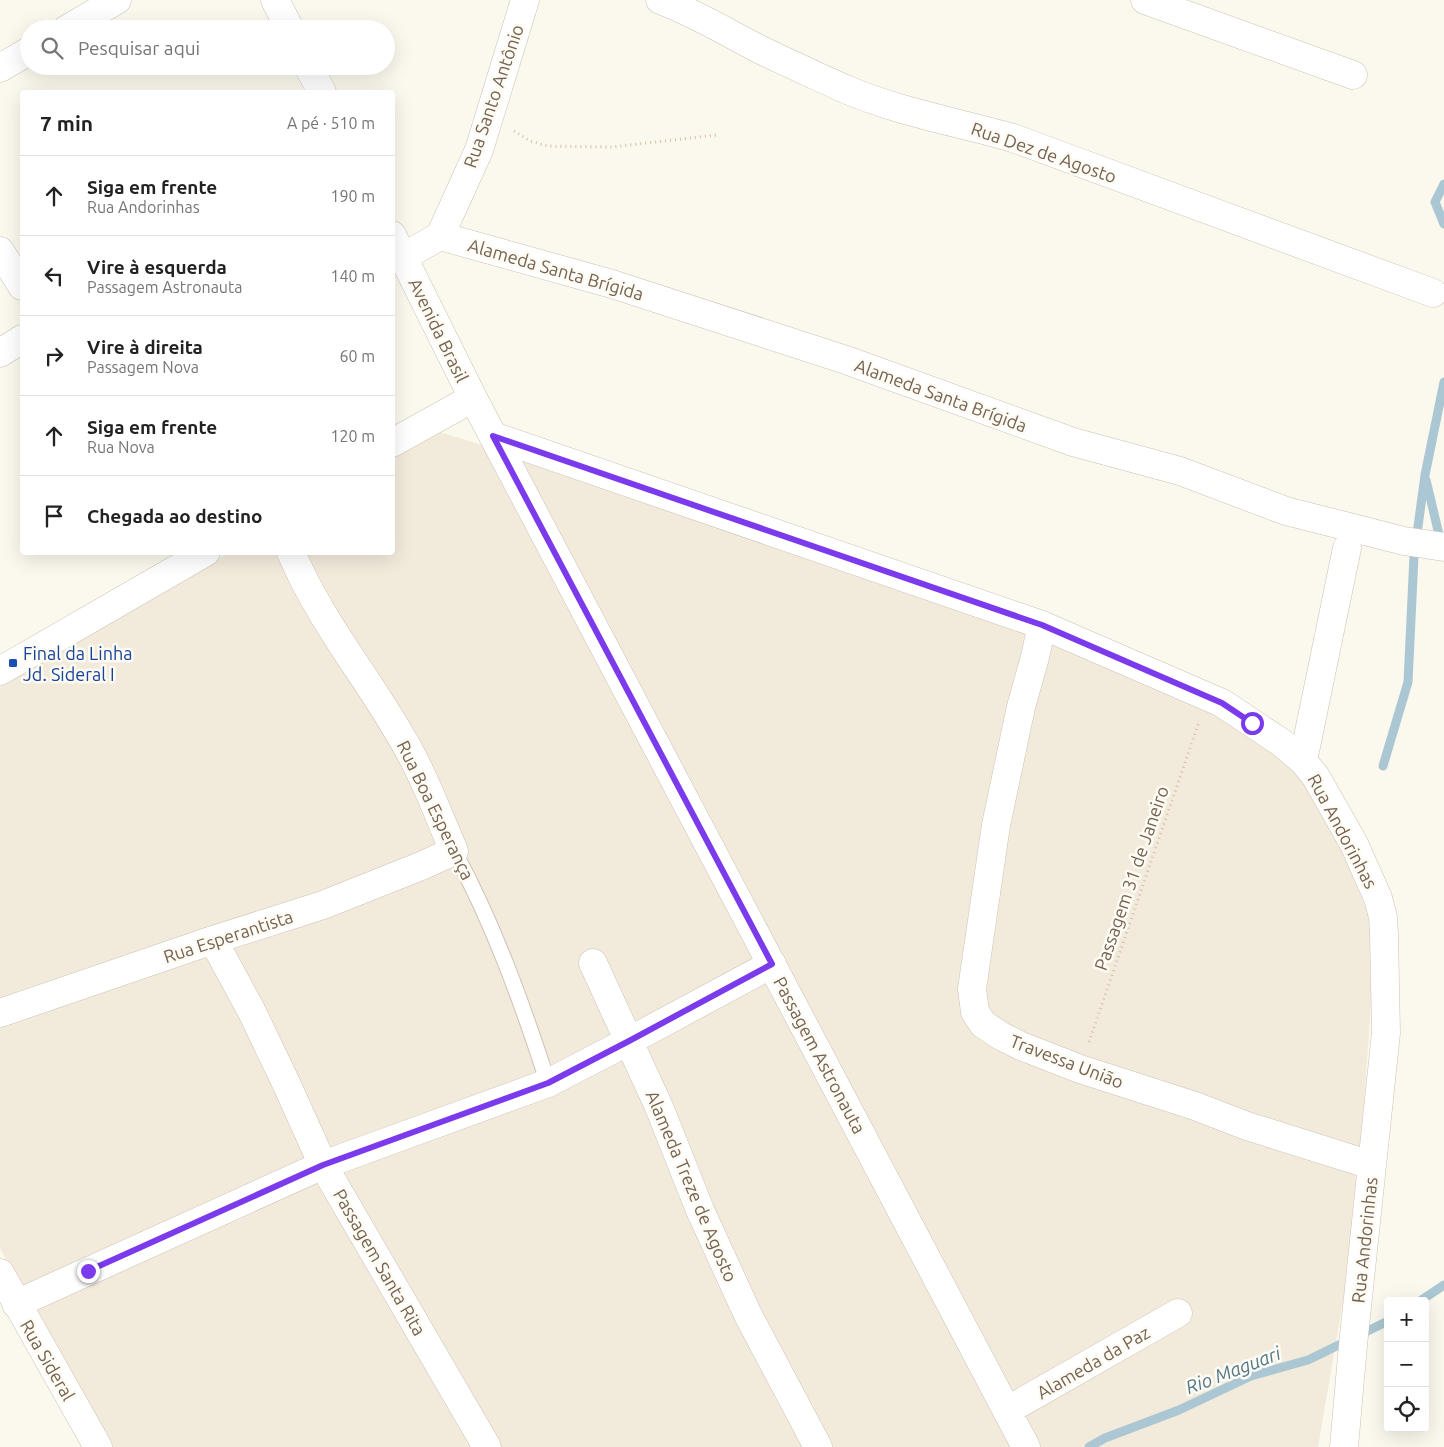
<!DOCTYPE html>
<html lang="pt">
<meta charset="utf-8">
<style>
:root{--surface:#fff;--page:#f6f6f6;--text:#222;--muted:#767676;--line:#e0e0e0}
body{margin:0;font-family:Ubuntu,sans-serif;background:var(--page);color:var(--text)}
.controls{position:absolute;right:15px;bottom:15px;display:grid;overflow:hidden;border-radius:5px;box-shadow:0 5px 20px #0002}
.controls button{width:45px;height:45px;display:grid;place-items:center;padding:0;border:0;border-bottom:1px solid var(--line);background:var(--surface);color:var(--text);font:25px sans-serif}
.stop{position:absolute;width:15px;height:15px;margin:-11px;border:4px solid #7c3aed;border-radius:50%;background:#fff}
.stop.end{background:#7c3aed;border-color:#fff;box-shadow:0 1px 5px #0008}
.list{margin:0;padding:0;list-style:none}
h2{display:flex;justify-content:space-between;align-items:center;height:65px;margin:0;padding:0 20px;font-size:21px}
h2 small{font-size:16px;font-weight:400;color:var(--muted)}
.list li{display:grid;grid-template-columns:32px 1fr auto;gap:15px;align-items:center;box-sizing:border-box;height:80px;padding:0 20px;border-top:1px solid var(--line)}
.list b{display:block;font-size:19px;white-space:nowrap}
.list p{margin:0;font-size:16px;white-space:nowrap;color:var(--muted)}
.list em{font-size:16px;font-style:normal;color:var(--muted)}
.icon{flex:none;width:28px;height:28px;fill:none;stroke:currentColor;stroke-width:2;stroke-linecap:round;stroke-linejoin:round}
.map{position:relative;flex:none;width:1444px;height:1447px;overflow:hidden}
.search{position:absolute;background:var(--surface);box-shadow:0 5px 20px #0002;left:20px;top:20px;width:375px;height:55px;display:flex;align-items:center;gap:12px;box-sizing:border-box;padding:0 18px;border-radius:28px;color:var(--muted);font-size:19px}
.panel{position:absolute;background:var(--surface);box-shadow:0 5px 20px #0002;left:20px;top:90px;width:375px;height:465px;border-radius:5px}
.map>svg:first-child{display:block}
</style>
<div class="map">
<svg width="1444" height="1447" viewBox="0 0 1444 1447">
<rect width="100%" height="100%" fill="#fbf8ed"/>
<path fill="#f2ebdc" d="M 440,432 L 1027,616 L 1303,752 L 1376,934 L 1355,1231 L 1318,1447 L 102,1447 L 0,1248 L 0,684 L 229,553 L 392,552 L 393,459 Z"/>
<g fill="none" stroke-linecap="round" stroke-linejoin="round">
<path stroke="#abc7d3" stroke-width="9" d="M 1444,184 L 1435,202 L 1444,224
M 1426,480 L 1441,543
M 1383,766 L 1408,682 L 1414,556 L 1425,475 L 1444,382
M 1420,1301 L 1444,1285
M 1089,1447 L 1105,1438 L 1179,1410 L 1251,1376 L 1308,1360 L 1388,1321"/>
<defs>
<path id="lane" d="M 454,851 C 494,925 522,1003 548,1083"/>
<path id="street" d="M 660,0 C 695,13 726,32 759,49 C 787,63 817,76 845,89 C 899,112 957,122 1013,138 L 1433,293
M 1145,0 L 1353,75
M 67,29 L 117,0
M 0,68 L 29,51
M 440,236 L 612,284 L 846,360 L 1073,442 L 1180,471 L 1286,511 L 1404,541 L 1444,547
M 0,251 L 22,286
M 403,257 L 440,236 L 479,150 L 525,0
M 0,353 L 22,339
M 473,398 L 1026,1447
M 493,436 L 1042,625 L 1222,703 L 1282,743 L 1303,761 L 1316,777 L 1354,844 L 1378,898 L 1383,917 L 1384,934 L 1386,1033 L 1353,1345 L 1344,1447
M 1042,625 L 1035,657 L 1021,707 L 996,825 L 972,989 L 975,1012 L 983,1024 L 1001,1036 L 1021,1046 L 1080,1069 L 1195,1106 L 1247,1126 L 1371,1165
M 1303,761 L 1347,548
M 213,940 L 251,1010 L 286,1083 L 323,1165 L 487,1447
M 593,963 L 659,1107 L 700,1210 L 748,1315 L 818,1447
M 0,1013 L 213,940 L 323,905 L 421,866 L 454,851 C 440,819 428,786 412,756 C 375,686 322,626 291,552
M 16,1304 L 323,1165 L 548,1083 L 629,1041 L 772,964
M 1008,1410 L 1178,1313"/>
<path id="secondary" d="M 275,0 L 290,29
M 308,66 L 322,92
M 392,235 L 473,398 L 392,443
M 0,671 L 206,552
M 0,1273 L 98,1447"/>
</defs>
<use href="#lane" stroke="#ccc2b4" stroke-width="17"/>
<use href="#street" stroke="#ccc2b4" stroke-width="29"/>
<use href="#secondary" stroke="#cec3b2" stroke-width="29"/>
<path stroke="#d2c0aa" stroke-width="3" stroke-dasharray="1 4" stroke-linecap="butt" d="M 514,131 L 530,141 L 547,146 L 612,147 L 716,135
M 1089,1042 L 1199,722"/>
<use href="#lane" stroke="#fff" stroke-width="15"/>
<use href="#street" stroke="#fff" stroke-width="28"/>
<use href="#secondary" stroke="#fff" stroke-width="28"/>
</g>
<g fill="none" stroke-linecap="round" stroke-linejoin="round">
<path stroke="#7c3aed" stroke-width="6" d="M 88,1271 L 323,1165 L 548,1083 L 629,1041 L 772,964 L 493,436 L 1042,625 L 1222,703 L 1252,723"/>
</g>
<rect fill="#1a4fb4" stroke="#fdfbf3" stroke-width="2" x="8" y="658" width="10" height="10" rx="2.5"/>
<g text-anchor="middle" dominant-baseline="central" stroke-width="5" stroke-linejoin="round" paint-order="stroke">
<g font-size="18" fill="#746352" stroke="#fdfbf3">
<text transform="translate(493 96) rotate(-71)">Rua Santo Antônio</text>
<text transform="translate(1044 152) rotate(19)">Rua Dez de Agosto</text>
<text transform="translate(556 269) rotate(16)">Alameda Santa Brígida</text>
<text transform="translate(439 330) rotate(64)">Avenida Brasil</text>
<text transform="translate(941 395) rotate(20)">Alameda Santa Brígida</text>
<text transform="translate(436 810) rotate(64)">Rua Boa Esperança</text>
<text transform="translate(1343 831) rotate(62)">Rua Andorinhas</text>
<text transform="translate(1131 878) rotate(-71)">Passagem 31 de Janeiro</text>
<text transform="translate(228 936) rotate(-18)">Rua Esperantista</text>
<text transform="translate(820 1055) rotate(62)">Passagem Astronauta</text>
<text transform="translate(1067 1061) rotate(21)">Travessa União</text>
<text transform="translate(692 1186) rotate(67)">Alameda Treze de Agosto</text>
<text transform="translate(1364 1240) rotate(-84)">Rua Andorinhas</text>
<text transform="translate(380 1262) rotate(60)">Passagem Santa Rita</text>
<text transform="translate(48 1360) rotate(60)">Rua Sideral</text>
<text transform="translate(1093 1362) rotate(-30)">Alameda da Paz</text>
</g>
<g font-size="18" fill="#164399" stroke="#fdfbf3" text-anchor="start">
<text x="23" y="653">Final da Linha<tspan x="23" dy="21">Jd. Sideral I</tspan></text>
</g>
<g font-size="19" font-style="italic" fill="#52788a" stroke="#fdfbf3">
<text transform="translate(1233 1370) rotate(-21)">Rio Maguari</text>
</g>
</g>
</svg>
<div class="controls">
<button>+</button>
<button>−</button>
<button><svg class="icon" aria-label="locate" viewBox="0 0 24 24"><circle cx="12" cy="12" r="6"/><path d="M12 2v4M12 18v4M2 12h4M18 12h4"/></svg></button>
</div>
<div class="stop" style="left:1252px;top:723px"></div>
<div class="stop end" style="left:88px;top:1271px"></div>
<div class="search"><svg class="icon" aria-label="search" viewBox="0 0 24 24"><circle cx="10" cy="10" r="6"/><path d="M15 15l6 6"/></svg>Pesquisar aqui</div>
<section class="panel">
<h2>7 min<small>A pé · 510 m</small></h2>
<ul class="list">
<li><svg class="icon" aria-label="ahead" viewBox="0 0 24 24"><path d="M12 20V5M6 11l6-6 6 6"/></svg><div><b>Siga em frente</b><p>Rua Andorinhas</p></div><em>190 m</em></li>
<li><svg class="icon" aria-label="left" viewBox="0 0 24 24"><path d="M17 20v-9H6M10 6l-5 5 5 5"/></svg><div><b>Vire à esquerda</b><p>Passagem Astronauta</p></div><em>140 m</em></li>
<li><svg class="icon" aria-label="right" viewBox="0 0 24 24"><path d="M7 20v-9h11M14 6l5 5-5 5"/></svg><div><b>Vire à direita</b><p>Passagem Nova</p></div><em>60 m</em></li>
<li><svg class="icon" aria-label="ahead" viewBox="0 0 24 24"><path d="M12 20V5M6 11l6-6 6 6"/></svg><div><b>Siga em frente</b><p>Rua Nova</p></div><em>120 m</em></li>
<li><svg class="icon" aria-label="arrive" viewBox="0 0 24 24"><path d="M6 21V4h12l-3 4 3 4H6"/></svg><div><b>Chegada ao destino</b></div></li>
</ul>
</section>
</div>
